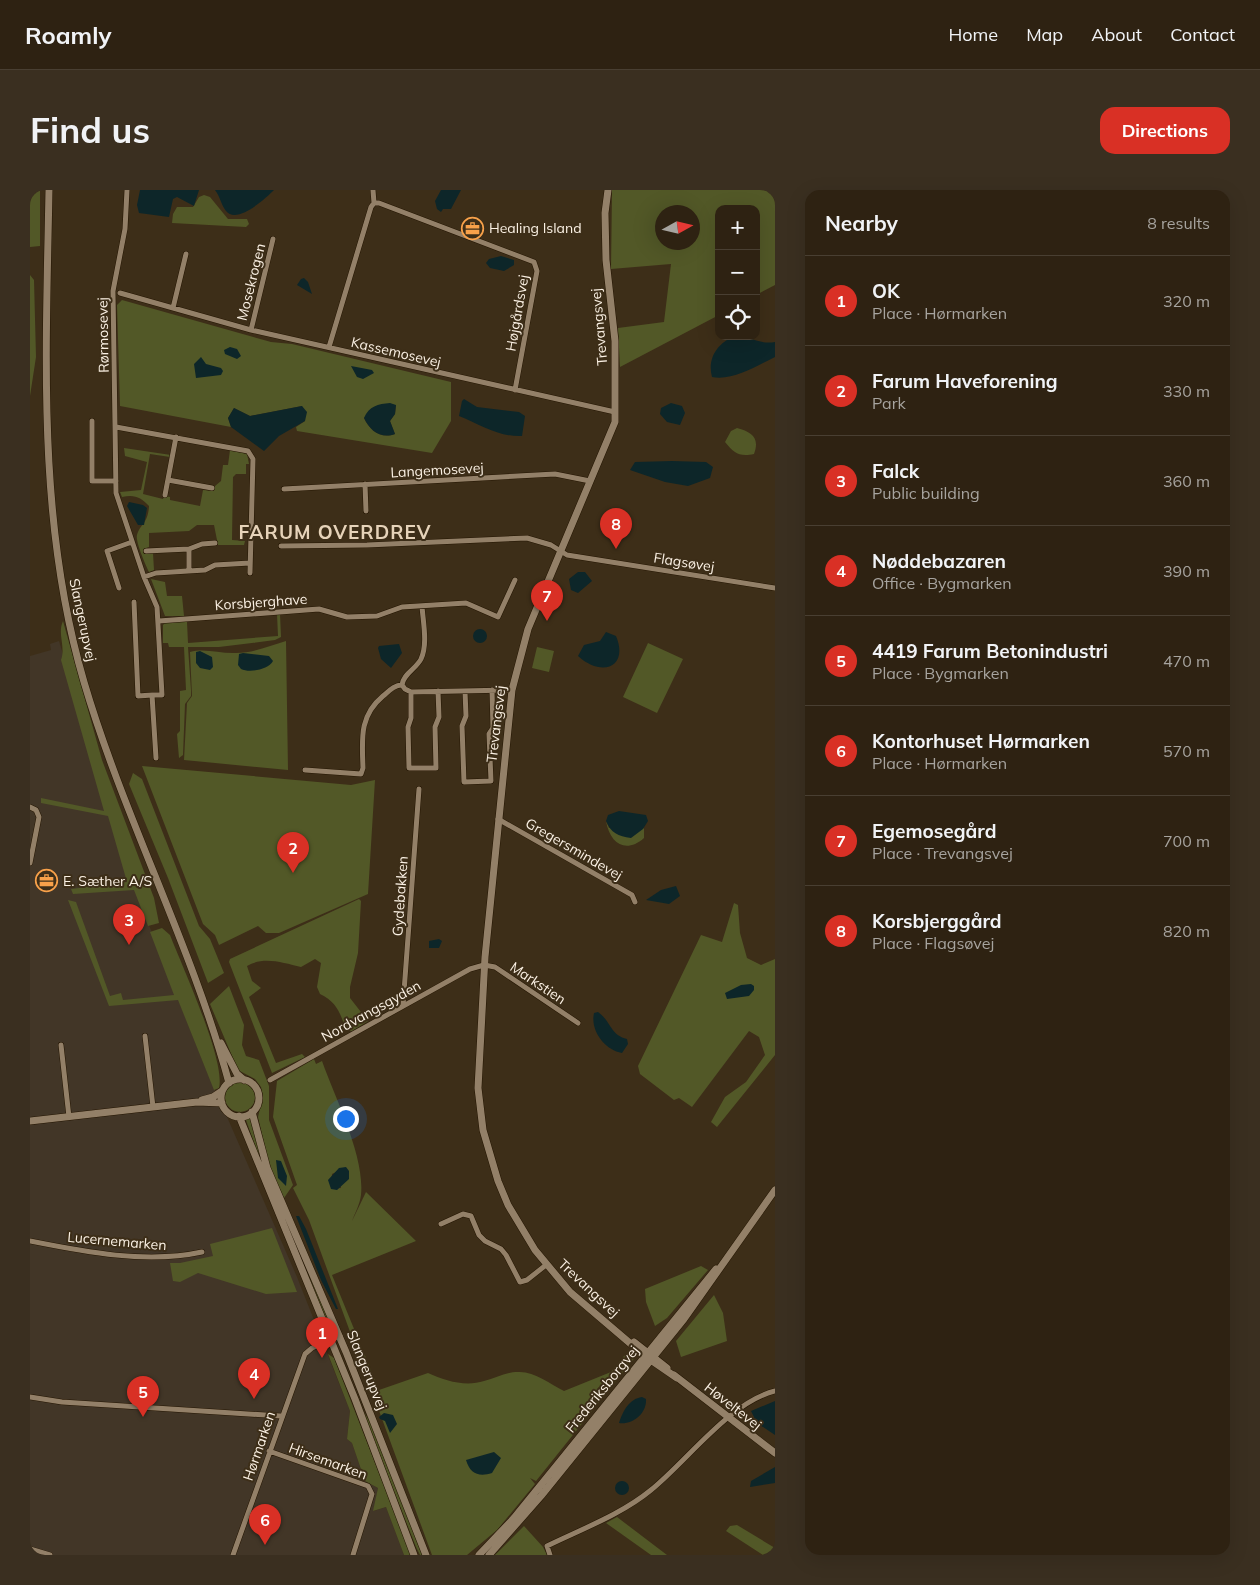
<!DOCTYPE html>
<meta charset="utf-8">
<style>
:root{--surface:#2e2212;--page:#3a2f20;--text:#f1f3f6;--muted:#a7a49f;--line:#493f32;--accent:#d93025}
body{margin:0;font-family:Mulish,sans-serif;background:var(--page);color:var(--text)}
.controls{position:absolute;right:15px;top:15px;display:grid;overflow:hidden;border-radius:10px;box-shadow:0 5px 20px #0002}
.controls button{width:45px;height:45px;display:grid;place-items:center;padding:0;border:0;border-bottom:1px solid var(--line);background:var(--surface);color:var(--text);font:25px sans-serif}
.compass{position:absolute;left:625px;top:15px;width:45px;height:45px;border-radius:50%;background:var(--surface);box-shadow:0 5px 20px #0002;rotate:82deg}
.you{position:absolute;left:315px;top:928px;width:18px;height:18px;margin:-12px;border:4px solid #fff;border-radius:50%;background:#1a73e8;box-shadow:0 0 0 8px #1a73e833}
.badge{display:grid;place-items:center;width:32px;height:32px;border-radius:50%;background:var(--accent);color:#fff;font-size:16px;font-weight:700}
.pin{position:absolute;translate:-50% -41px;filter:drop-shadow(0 1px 2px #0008)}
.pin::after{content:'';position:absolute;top:26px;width:18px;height:15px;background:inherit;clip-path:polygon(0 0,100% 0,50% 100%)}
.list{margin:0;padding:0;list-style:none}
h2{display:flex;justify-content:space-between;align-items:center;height:65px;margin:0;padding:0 20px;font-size:21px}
h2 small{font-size:16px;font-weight:400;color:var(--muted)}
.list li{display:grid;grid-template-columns:32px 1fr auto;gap:15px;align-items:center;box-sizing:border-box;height:90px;padding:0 20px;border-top:1px solid var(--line)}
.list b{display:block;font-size:19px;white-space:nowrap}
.list p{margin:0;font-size:16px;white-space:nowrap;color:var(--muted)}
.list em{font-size:16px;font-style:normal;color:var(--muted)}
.icon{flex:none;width:28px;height:28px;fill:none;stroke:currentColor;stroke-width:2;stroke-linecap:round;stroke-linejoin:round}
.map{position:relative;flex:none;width:745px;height:1365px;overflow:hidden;border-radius:15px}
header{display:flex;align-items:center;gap:30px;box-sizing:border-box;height:70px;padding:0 25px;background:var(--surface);border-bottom:1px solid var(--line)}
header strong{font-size:24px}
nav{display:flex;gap:28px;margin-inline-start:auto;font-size:18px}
.intro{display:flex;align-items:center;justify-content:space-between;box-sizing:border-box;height:120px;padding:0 30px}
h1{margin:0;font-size:35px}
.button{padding:12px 22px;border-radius:15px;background:var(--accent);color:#fff;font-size:18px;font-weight:700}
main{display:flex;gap:30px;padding:0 30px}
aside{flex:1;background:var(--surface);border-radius:15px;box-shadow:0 5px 20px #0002}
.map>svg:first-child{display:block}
</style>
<header>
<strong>Roamly</strong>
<nav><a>Home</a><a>Map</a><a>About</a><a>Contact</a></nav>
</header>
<div class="intro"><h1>Find us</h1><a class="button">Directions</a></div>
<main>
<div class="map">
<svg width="745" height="1365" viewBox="0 0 745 1365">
<rect width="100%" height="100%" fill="#3d2e18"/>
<path fill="#423627" d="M 29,451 L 102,692 L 173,872 L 267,1087 L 320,1221 L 317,1249 L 322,1253 L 335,1291 L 348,1298 L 344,1321 L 356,1317 L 374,1365 L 0,1365 L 0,466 L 21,460 L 20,454 Z"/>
<path fill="#525827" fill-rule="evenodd" d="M 0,0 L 10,0 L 10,56 L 0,57 Z
M 582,0 L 745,0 L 745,95 L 726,105 L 726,19 L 689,19 L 689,125 L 590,177 L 588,138 L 634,132 L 641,74 L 581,79 ZM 662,22 L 662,52 L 632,52 L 632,22 Z
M 174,5 L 180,7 L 198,29 L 217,29 L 219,34 L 216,37 L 142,33 L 143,24 L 147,17 L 163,17 L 169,7 Z
M 0,85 L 4,90 L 6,167 L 0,206 Z
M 92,110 L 241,152 L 262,154 L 421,192 L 421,231 L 402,263 L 267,241 L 266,237 L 275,231 L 272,216 L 220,226 L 204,218 L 198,228 L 201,237 L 90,216 L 87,115 ZM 366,215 L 365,224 L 360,231 L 365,244 C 351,249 340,241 334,228 Z
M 707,238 C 722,242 730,248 724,264 C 709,267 704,263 695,252 L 701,241 Z
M 94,258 L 141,265 L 140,267 L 120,264 L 113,304 L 133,309 L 134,306 L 140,307 L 140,310 L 170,316 L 173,300 L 184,301 L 185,296 L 191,291 L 193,275 L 198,275 L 200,260 L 217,264 L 219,274 L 216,274 L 216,284 L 206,284 L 203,287 L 202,350 L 215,351 L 214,355 L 188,355 L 184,335 L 167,335 L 159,341 L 119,343 L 119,357 L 116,358 L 117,364 L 123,363 L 124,380 L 119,382 C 116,376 105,351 107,345 C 110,334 118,334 119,316 C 111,307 104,304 92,307 L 90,302 L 111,300 L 117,272 L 95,266 Z
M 121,389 L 135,392 L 137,406 L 152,406 L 154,426 L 135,426 Z
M 247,424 L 250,424 L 251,447 L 245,450 L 189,457 L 158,457 L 161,500 L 161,506 L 155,514 L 153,565 L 149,568 L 147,544 L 150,541 L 150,501 L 156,500 L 154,457 L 139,457 L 138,453 L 133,453 L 133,435 L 136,432 L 157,432 L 158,453 L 248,446 Z
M 33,431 L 72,570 L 124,708 L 129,733 L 118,736 L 104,700 L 43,704 L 41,699 L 97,692 L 78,626 L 11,613 L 11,608 L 74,621 L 31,470 C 36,457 27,444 33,431 Z
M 256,451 L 258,580 L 154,570 L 157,513 L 162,506 L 160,462 C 174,458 188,463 203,463 C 221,464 239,456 256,451 Z
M 618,453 L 653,469 L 627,523 L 593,507 Z
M 507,457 L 524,461 L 519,482 L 502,478 Z
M 112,576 L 321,595 L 345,590 L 338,704 L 249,743 L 236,743 L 228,736 L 189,755 L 185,745 L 173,734 Z
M 103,583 L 112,589 L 169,736 L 180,749 L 194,783 L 178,793 L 138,688 L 99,594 Z
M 576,631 L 579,638 L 613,639 L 614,637 L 614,648 C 596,664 580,654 576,631 Z
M 329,709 L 331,711 L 328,763 L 320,797 L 320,808 L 338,831 L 322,841 L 316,841 C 311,824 307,812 290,804 L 287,797 L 291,773 L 285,769 L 271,777 C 253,773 234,766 217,776 L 222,791 L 231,798 L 219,807 L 246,873 L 272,864 L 275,867 L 242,883 L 199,772 L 200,769 Z
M 38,710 L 46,712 L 80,806 L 91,803 L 93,810 L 144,805 L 120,742 L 132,738 L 140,745 C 152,776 196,871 189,898 L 184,900 L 148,810 L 79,816 Z
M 704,713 L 708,715 L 710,743 L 717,768 L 731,775 L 745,769 L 745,865 L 687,937 L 681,932 L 695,907 L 716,892 L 735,865 L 729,847 L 719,841 L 662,917 L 649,908 L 644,910 L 610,884 L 608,876 L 671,745 L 692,752 Z
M 199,796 L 214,835 L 212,855 L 216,866 L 229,870 L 239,896 L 239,930 L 263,995 L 254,1008 L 240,978 L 228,927 L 233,906 L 231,897 L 225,889 L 208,880 L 180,814 Z
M 284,869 L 286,874 L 292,871 C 305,908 335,966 331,1005 C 330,1014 325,1023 322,1031 L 336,1002 L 386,1051 L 302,1085 L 349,1200 L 398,1183 C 415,1191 436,1197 454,1191 C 466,1188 475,1182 488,1182 C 504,1181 520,1194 534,1201 L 581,1182 L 599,1160 L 607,1165 L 506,1291 L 500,1288 L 505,1294 L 467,1340 L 437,1365 L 402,1365 L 279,1030 L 263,998 L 267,995 L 243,927 L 247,891 ZM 308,981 L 311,998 L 301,999 L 302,984 Z
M195 907a15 15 0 1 1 30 0a15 15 0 1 1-30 0Z
M 220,927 L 237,985 L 304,1138 L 301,1142 L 231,972 L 216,930 L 216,928 Z
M 242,1038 L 267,1102 L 236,1104 L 168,1083 L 150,1092 L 143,1091 L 140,1073 L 150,1073 L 183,1066 L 180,1054 Z
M 671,1076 L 678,1080 L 637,1128 L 625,1136 L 616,1112 L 615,1099 Z
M 684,1105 L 693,1123 L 697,1151 L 651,1167 L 646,1151 Z
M 306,1153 L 334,1222 L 345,1241 L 392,1365 L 390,1365 L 386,1357 Z
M 298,1164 L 304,1168 L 313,1191 L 381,1365 L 374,1365 L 356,1317 L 343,1321 L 348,1298 L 335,1291 L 322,1253 L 317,1249 L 320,1221 Z
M 587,1327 L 637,1365 L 621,1365 L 576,1333 Z
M 707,1335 L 745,1358 L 745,1365 L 733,1365 L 696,1341 L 700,1336 Z
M 494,1336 L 513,1357 L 517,1365 L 465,1365 Z"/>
<path fill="#0d2629" d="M 110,0 L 169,0 L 164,16 L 147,7 L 143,9 L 139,27 L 109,23 L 107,15 Z
M 185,0 L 244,0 C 236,8 207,35 196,21 C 191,15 190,6 185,0 Z
M 411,0 L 431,0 L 421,19 L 413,19 L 411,22 L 407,19 L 405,11 Z
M 471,66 L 484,70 L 484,75 L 474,81 L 460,78 L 456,73 L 459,69 Z
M 274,88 L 278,92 L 282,104 L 267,95 L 271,89 Z
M 705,146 C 721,146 730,155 745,152 L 745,167 C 726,176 703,191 682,187 C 677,169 687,153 705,146 Z
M 200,157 L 207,159 L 211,166 L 207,169 L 195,164 L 194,160 Z
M 171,167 L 176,174 L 191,178 L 193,181 L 191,185 L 166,188 L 164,174 Z
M 321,176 L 342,180 L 344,183 L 333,189 L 327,187 Z
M 434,209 L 447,217 L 489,222 L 495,226 L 492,246 C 468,247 451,235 429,226 L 432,211 Z
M 360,213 L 366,215 L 365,224 L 360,231 L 365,244 C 351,249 340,241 334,228 C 339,216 348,214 360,213 Z
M 641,213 L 652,216 L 655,223 L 650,235 L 637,232 L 630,224 L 631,218 Z
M 272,216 L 277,222 L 275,231 L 249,246 L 234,261 L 201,237 L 198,228 L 204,218 L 220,226 Z
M 642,271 L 676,272 L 683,277 L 680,288 L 658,296 L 635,292 L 600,280 L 605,272 Z
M 99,312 L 113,315 L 117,318 L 114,335 L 108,335 L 97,316 Z
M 548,382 L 555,382 L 562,391 L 548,403 L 541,400 L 539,389 Z
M443 446a7 7 0 1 1 14 0a7 7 0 1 1-14 0Z
M 576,442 L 586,446 C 599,477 572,488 548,466 L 554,455 L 570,451 Z
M 369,454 L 372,463 L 361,478 L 351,469 L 348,458 L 349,456 Z
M 170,461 L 182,467 L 183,477 L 180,480 L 170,478 L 166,473 L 166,462 Z
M 213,463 L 239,466 L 243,471 C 238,480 219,483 211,479 L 208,475 L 209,464 Z
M 589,621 L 616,625 L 618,631 L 613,639 L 601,648 C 588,646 581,643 576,631 L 578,625 Z
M 646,696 L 650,706 L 639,714 L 616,710 L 631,700 Z
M 409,749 L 412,751 L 409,758 L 399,758 L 399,751 Z
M 721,794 L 724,796 L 724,800 L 719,806 L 697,809 L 695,803 L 711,795 Z
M 568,822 C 581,831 580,845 597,849 L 598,854 L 592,863 C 575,860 560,841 564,823 Z
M 246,970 L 251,971 L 257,986 L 256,996 L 248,988 Z
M 316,977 L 319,981 L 319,989 L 307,1000 L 301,999 L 298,990 L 309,978 Z
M 266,1026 L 269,1026 L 276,1039 L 308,1119 L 306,1119 L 291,1090 Z
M 612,1207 L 616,1209 C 617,1223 603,1235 589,1233 C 593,1221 599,1209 612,1207 Z
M 745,1211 L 745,1245 L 727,1233 L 721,1221 Z
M 354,1223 L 363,1225 L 367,1234 L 360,1243 L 355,1231 L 350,1229 L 349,1227 Z
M 464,1262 L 471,1268 L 462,1283 C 449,1287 440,1284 436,1270 Z
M 745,1277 L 745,1293 L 720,1297 L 721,1291 Z
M585 1298a7 7 0 1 1 14 0a7 7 0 1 1-14 0Z"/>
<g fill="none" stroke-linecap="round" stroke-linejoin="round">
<defs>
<path id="street" d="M 97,0 L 95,39 L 83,101 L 86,303 L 114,387 L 127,417 L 132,505 L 122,505 L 126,568
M 343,0 L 344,13
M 90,103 L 221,140 L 585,222
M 143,118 L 156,64
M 221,140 L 243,49
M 299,157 L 341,17 L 344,13 L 349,13 L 504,72 L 507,81 L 485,200
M 62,231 L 62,291 L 86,291
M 86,237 L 218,261 L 223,269 L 220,383
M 138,290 L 182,298
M 335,294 L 336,321
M 254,299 L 525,284 L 560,291
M 135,305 L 146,247
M 251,356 L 337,355 L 497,348 L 521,355 L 537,365 L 745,398
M 116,361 L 159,359 L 172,354 L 185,353
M 159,381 L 159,359
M 114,387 L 126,383 L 175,380 L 185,375 L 220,373
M 89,398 L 77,361 L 102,352
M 104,412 L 108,506 L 122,505
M 129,431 L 289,419 L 317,427 L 347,426 L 372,417 L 436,413 L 468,427 L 485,390
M 372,495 L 375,499 L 381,502 L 482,500
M 372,495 C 373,484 386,479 391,469 C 398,454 393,432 392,416
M 435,501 L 436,526 L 432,536 L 434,592 L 461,591 L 459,544 L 463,538 L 462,500
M 381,502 L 381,528 L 378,537 L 379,578 L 406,578 L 405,537 L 409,527 L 408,501
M 275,580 L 331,584 L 333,578 C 332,549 329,526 353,506 C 359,501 364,495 372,495
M 0,617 L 6,620 L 9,627 L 0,673
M 468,629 L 602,705 L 605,712
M 373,815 L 389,599
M 115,846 L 123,917
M 31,855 L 39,927
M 240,890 L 440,779 L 454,775 L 465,777 L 548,833
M 411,1034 L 433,1024 L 441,1026 L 449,1045 L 455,1051 L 471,1059 L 476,1065 L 490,1092 L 497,1090 L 516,1075
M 0,1051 C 55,1062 117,1074 172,1062
M 0,1207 L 32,1212 L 251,1226
M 239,1261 L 338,1296 L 342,1304 L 323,1365
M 0,1359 L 20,1365
M 203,1365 L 275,1164 L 282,1158 L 310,1146
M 520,1365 L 517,1356 C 552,1339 592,1324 621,1300 C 658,1270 700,1212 745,1201"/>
<path id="secondary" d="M 19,0 C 16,165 7,332 54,492 C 94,628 162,756 199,893
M 578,0 L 575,23 L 576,70 L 585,151 L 585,232 L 498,439 L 482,500 L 455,767 L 448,898 L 453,940 L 468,991 L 478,1015 L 505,1060 L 540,1102 L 615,1166 L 647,1188
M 191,853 L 207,884 L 214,890
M191 908a19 19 0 1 1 38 0a19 19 0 1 1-38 0Z
M 172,910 L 183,907 L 192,901
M 222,922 L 237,978 L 316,1162 L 396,1365
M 209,926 L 325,1209 L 384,1365
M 0,931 L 167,912 L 192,913
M 604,1152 L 637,1178
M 644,1185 L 745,1263
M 449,1365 L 484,1328 L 686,1079
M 459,1365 L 511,1306 L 654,1129 L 745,1000"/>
</defs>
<use href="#street" stroke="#241502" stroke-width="6"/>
<use href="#secondary" stroke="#241502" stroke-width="8"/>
<use href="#street" stroke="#938068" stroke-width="5"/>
<use href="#secondary" stroke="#938068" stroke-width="7"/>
</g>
<defs>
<symbol id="office-ring" viewBox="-11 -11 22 22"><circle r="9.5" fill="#3d2e18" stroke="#f8a14a" stroke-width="1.5"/><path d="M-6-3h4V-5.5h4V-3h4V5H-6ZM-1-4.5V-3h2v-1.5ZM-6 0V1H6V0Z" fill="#f8a14a"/></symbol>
</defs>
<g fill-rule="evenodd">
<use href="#office-ring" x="430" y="26" width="25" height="25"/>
<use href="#office-ring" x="4" y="678" width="25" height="25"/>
</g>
<g text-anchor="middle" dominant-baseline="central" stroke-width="4" stroke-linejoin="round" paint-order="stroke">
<g font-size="14" fill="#fbf1e4" stroke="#3d2e18" text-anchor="start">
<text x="459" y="38">Healing Island</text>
<text x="33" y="691">E. Sæther A/S</text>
</g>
<g font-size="14" fill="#fbf1e4" stroke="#3d2e18">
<text transform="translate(221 92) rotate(-76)">Mosekrogen</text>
<text transform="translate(487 123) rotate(-80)">Højgårdsvej</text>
<text transform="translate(569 137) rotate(-95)">Trevangsvej</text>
<text transform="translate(73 145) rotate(-91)">Rørmosevej</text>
<text transform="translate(366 162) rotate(13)">Kassemosevej</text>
<text transform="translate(407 280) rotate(-3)">Langemosevej</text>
<text transform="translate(654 372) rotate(9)">Flagsøvej</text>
<text transform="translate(231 412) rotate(-4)">Korsbjerghave</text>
<text transform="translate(53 430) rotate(78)">Slangerupvej</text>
<text transform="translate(466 534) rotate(-83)">Trevangsvej</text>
<text transform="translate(544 659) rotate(30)">Gregersmindevej</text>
<text transform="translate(370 706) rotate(-86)">Gydebakken</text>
<text transform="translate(508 793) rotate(34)">Markstien</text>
<text transform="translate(341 821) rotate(-29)">Nordvangsgyden</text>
<text transform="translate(87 1051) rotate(5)">Lucernemarken</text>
<text transform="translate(559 1098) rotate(43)">Trevangsvej</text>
<text transform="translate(337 1180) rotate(68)">Slangerupvej</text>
<text transform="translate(572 1199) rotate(-51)">Frederiksborgvej</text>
<text transform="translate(703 1216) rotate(38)">Høveltevej</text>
<text transform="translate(229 1256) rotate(-71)">Hørmarken</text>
<text transform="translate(298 1271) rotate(20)">Hirsemarken</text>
</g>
<g font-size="19" font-weight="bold" letter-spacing="1" fill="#e6d3b9" stroke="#3d2e18">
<text x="305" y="342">FARUM OVERDREV</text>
</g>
</g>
</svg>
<div class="controls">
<button>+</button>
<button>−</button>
<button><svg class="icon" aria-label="locate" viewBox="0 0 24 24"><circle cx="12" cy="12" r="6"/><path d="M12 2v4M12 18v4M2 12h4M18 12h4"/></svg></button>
</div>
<svg class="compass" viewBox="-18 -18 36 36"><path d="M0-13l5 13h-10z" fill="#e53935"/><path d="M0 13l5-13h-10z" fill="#a7a49f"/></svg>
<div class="you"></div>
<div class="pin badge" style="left:292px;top:1168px">1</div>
<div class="pin badge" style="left:263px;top:683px">2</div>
<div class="pin badge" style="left:99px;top:755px">3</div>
<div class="pin badge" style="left:224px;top:1209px">4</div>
<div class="pin badge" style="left:113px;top:1227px">5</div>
<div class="pin badge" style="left:235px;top:1355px">6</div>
<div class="pin badge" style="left:517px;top:431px">7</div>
<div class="pin badge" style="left:586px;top:359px">8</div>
</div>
<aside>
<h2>Nearby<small>8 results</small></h2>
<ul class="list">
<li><span class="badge">1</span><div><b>OK</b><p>Place · Hørmarken</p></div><em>320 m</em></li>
<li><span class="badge">2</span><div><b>Farum Haveforening</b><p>Park</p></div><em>330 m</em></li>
<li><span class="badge">3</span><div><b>Falck</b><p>Public building</p></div><em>360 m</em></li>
<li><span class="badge">4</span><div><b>Nøddebazaren</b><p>Office · Bygmarken</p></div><em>390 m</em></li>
<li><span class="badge">5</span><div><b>4419 Farum Betonindustri</b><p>Place · Bygmarken</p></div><em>470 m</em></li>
<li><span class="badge">6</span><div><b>Kontorhuset Hørmarken</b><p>Place · Hørmarken</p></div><em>570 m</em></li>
<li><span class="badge">7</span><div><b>Egemosegård</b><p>Place · Trevangsvej</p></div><em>700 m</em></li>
<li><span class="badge">8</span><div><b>Korsbjerggård</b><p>Place · Flagsøvej</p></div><em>820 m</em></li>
</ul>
</aside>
</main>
